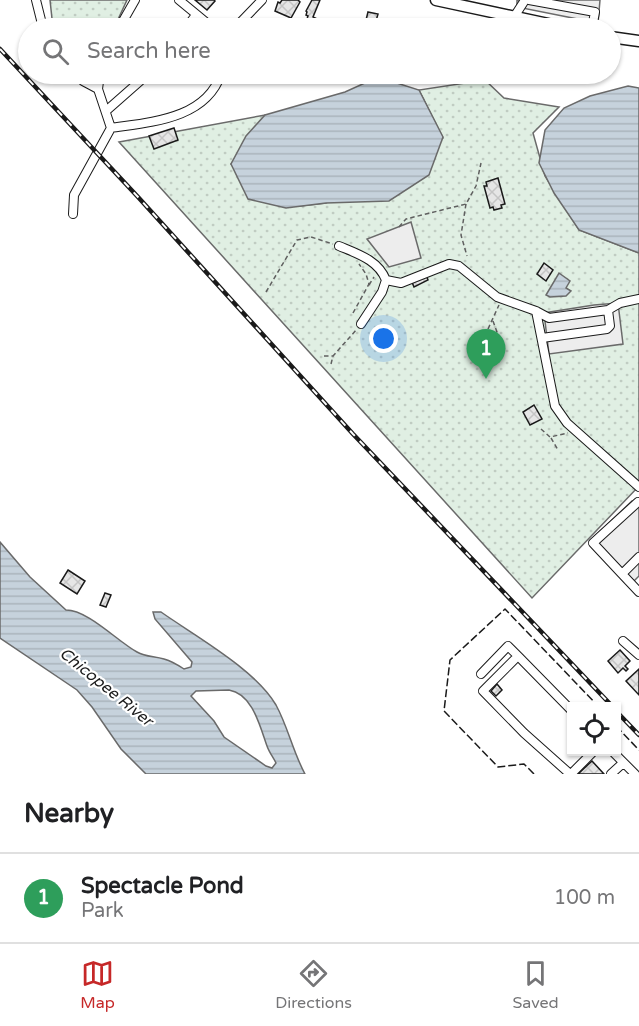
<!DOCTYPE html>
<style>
:root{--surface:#fff;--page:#f2f2f2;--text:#202124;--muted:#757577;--line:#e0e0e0;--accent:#c62828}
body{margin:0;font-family:"Varela Round",sans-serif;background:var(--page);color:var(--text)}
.controls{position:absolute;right:18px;bottom:18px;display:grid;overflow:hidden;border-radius:0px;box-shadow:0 2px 4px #0004}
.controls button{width:54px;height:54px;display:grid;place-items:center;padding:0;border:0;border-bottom:2px solid var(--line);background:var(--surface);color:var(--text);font:30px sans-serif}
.you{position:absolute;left:384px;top:339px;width:21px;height:21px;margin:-15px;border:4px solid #fff;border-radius:50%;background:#1a73e8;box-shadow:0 0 0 9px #1a73e833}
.badge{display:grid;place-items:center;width:39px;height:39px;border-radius:50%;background:var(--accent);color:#fff;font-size:20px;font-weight:700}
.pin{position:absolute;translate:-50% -50px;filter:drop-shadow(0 2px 3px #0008)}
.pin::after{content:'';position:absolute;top:32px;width:21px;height:18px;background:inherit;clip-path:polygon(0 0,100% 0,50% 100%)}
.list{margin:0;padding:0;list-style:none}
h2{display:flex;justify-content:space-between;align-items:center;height:78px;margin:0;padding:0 24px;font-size:26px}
h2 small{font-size:20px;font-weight:400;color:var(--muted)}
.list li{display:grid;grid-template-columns:39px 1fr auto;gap:18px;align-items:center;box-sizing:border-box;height:90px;padding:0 24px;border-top:2px solid var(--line)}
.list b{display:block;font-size:22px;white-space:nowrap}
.list p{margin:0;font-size:20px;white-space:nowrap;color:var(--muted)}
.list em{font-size:20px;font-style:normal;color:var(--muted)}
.icon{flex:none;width:33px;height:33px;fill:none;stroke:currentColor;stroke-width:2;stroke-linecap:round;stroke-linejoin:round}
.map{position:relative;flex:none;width:639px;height:774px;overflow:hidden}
.search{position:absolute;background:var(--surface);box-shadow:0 2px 4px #0004;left:18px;right:18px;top:18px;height:66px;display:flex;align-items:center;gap:15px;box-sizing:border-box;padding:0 21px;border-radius:33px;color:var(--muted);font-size:22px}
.sheet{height:168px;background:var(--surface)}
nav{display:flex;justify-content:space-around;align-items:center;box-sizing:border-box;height:84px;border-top:2px solid var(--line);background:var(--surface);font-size:16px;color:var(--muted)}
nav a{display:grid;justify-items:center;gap:3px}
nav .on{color:var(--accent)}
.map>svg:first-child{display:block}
</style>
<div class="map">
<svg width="639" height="774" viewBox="0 0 639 774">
<defs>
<pattern id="park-dots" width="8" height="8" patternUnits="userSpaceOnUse" patternTransform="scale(1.5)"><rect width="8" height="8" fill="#e0efe3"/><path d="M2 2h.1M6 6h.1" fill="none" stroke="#c0ccc2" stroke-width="1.8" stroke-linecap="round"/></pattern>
<pattern id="water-rules" width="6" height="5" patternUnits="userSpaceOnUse" patternTransform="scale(1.5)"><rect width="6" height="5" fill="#c6d2dc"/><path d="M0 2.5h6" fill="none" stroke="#aab4bc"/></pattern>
<pattern id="building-cross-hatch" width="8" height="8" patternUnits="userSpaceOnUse" patternTransform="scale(1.5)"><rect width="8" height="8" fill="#e6e6e6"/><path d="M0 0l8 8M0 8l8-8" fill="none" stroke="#c5c5c5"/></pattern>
</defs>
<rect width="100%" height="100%" fill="#fff"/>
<path fill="url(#park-dots)" stroke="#6a6a6a" stroke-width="1.5" d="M 50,0 L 127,0 L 114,28 L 53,28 Z
M 485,80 L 504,98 L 559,107 L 533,133 L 545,176 L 579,230 L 639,253 L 639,486 L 532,598 L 119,142 L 265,115 L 231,164 L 300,206 L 326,203 L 443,138 L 419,90 Z"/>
<path fill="#ededed" stroke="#6a6a6a" stroke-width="1.5" d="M 517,0 L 600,0 L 598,23 L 517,7 Z
M 411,222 L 421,258 L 389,267 L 367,239 Z
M 618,303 L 623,344 L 549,354 L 544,313 L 594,305 Z
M 632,501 L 639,508 L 639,576 L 634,581 L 593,538 Z"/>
<path fill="url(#water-rules)" stroke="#6a6a6a" stroke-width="1.5" fill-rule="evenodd" d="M 378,77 L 419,90 L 443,137 L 429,175 L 389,201 L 326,203 L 286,208 L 248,199 L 231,164 L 246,136 L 265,115 L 345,92 Z
M 628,86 L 639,88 L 639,253 L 579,230 L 554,193 L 539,163 L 545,130 L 564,108 L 590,96 Z
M 559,273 L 570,281 L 566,288 L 571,291 L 566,296 L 550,297 L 546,295 Z
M 0,542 L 30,577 L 66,610 C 88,610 117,641 137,652 C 146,657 154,656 164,659 C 171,661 178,665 184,669 L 191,667 L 192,662 L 155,619 L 153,612 L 161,612 C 195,636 255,669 276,705 C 288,727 293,752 305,774 L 146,774 L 121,749 L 92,707 L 77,690 L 0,638 ZM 229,690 C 253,694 260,727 267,746 C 269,752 273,757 276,763 L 272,768 L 266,766 L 224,737 L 214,721 L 191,696 L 196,691 Z"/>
<path fill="url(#building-cross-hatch)" stroke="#1a1a1a" stroke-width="1.5" d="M 195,0 L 214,0 L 215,1 L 207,10 Z
M 282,0 L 298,0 L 300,2 L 291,18 L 275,11 L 278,2 L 280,3 Z
M 312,0 L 320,0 L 313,17 L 317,19 L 315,26 L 306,22 L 308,16 L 306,15 L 307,12 L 306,11 Z
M 368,12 L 378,14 L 374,28 L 364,28 Z
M 174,128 L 178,140 L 154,149 L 149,136 Z
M 498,178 L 505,204 L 501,205 L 502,208 L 494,210 L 493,207 L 490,208 L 484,186 L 487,186 L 486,182 Z
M 544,263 L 553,270 L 546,281 L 537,274 Z
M 426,275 L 428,280 L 414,287 L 412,282 Z
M 534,405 L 542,419 L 530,425 L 523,412 Z
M 68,570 L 85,581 L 77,594 L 60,583 Z
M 105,593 L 111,595 L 106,607 L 100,605 Z
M 620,650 L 630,661 L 625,666 L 628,669 L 626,671 L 623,668 L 618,673 L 608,661 Z
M 639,669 L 639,695 L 626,681 Z
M 497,684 L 502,690 L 496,696 L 491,691 Z
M 592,761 L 604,774 L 578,774 Z"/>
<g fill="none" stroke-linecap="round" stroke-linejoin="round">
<defs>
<path id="minor" d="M 36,0 L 43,28
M 179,0 L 213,28
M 529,0 L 595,12 L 592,28
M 514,17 L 525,0
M 119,28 L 135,0
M 186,28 L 196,15
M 235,28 L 262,0
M 75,74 L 83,81 L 98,89
M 106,111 L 148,74
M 111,128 C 151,122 206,119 221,74
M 73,214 L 74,195 L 111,128 L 98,89 L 100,74
M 339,246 C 358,254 378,260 386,280 L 382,292 L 361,324
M 386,280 L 401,283 L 449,264 L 459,266 L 497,297 L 536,311 L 549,318 L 608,310 L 620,303 L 639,299
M 536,311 L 555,406 L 567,423 L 639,487
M 542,338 L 607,329 L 610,326 L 608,310
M 639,557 L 622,574 L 639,592
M 622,574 L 593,543 L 638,502
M 623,641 L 639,655
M 481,674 L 508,646 L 518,656
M 613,752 L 635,774
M 570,774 L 524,733 L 483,691 L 518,656 L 572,711
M 571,774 L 593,752
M 611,774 L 623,763"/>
<path id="major" d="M 436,0 L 567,28
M 610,37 L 639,41"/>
</defs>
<use href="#minor" stroke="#1a1a1a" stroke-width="10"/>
<use href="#major" stroke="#1a1a1a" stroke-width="13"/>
<path stroke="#5f5f5f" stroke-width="1.5" stroke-dasharray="4.5 3" stroke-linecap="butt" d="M 466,204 L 461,235 L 467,256
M 399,227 L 406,219 L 466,204 L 476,186 L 481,163
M 369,285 L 374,277
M 266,292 L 297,240 L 311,237 L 333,244
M 353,313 L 369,284 L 366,274 L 359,264
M 493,321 L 502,346
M 488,329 L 499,305
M 324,356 L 333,356
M 331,364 L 333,356 L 357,329
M 541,429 L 550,437 L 568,433
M 551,438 L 558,450"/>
<use href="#minor" stroke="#fff" stroke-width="8"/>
<use href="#major" stroke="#fff" stroke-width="10"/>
<defs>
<path id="rail" d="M 0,49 L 138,197 L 353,434 L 612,706
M 616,711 L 639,735"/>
</defs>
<use href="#rail" stroke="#1a1a1a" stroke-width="4.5"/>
<use href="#rail" stroke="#fff" stroke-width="2" stroke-dasharray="7" stroke-linecap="butt"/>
<path stroke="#1a1a1a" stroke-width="1.5" stroke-dasharray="8 3" stroke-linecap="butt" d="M 616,726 L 639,750
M 534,774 L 524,764 L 498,767 L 444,711 L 450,660 L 505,609 L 598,706"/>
</g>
<g text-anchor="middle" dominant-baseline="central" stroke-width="4.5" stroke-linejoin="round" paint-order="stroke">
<g font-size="16" font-style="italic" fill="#1a1a1a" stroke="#fff">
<text transform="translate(106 687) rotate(39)">Chicopee River</text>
</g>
</g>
</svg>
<div class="controls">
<button><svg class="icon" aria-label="locate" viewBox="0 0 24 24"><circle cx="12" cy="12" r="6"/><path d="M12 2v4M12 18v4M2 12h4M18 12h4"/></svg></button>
</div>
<div class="you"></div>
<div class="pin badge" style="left:486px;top:379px;background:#2e9e5b">1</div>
<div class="search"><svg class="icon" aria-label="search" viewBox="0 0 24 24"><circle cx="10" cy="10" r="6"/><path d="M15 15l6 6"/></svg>Search here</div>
</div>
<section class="sheet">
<h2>Nearby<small></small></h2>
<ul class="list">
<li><span class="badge" style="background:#2e9e5b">1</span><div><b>Spectacle Pond</b><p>Park</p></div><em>100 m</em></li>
</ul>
</section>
<nav>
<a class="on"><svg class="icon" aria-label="map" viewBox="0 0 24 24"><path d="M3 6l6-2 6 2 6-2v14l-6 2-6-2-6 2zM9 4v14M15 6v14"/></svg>Map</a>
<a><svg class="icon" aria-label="directions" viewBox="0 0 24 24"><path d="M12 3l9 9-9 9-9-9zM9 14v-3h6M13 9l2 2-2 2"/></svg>Directions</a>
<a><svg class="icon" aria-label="saved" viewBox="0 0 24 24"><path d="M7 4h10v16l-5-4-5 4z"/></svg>Saved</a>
</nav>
